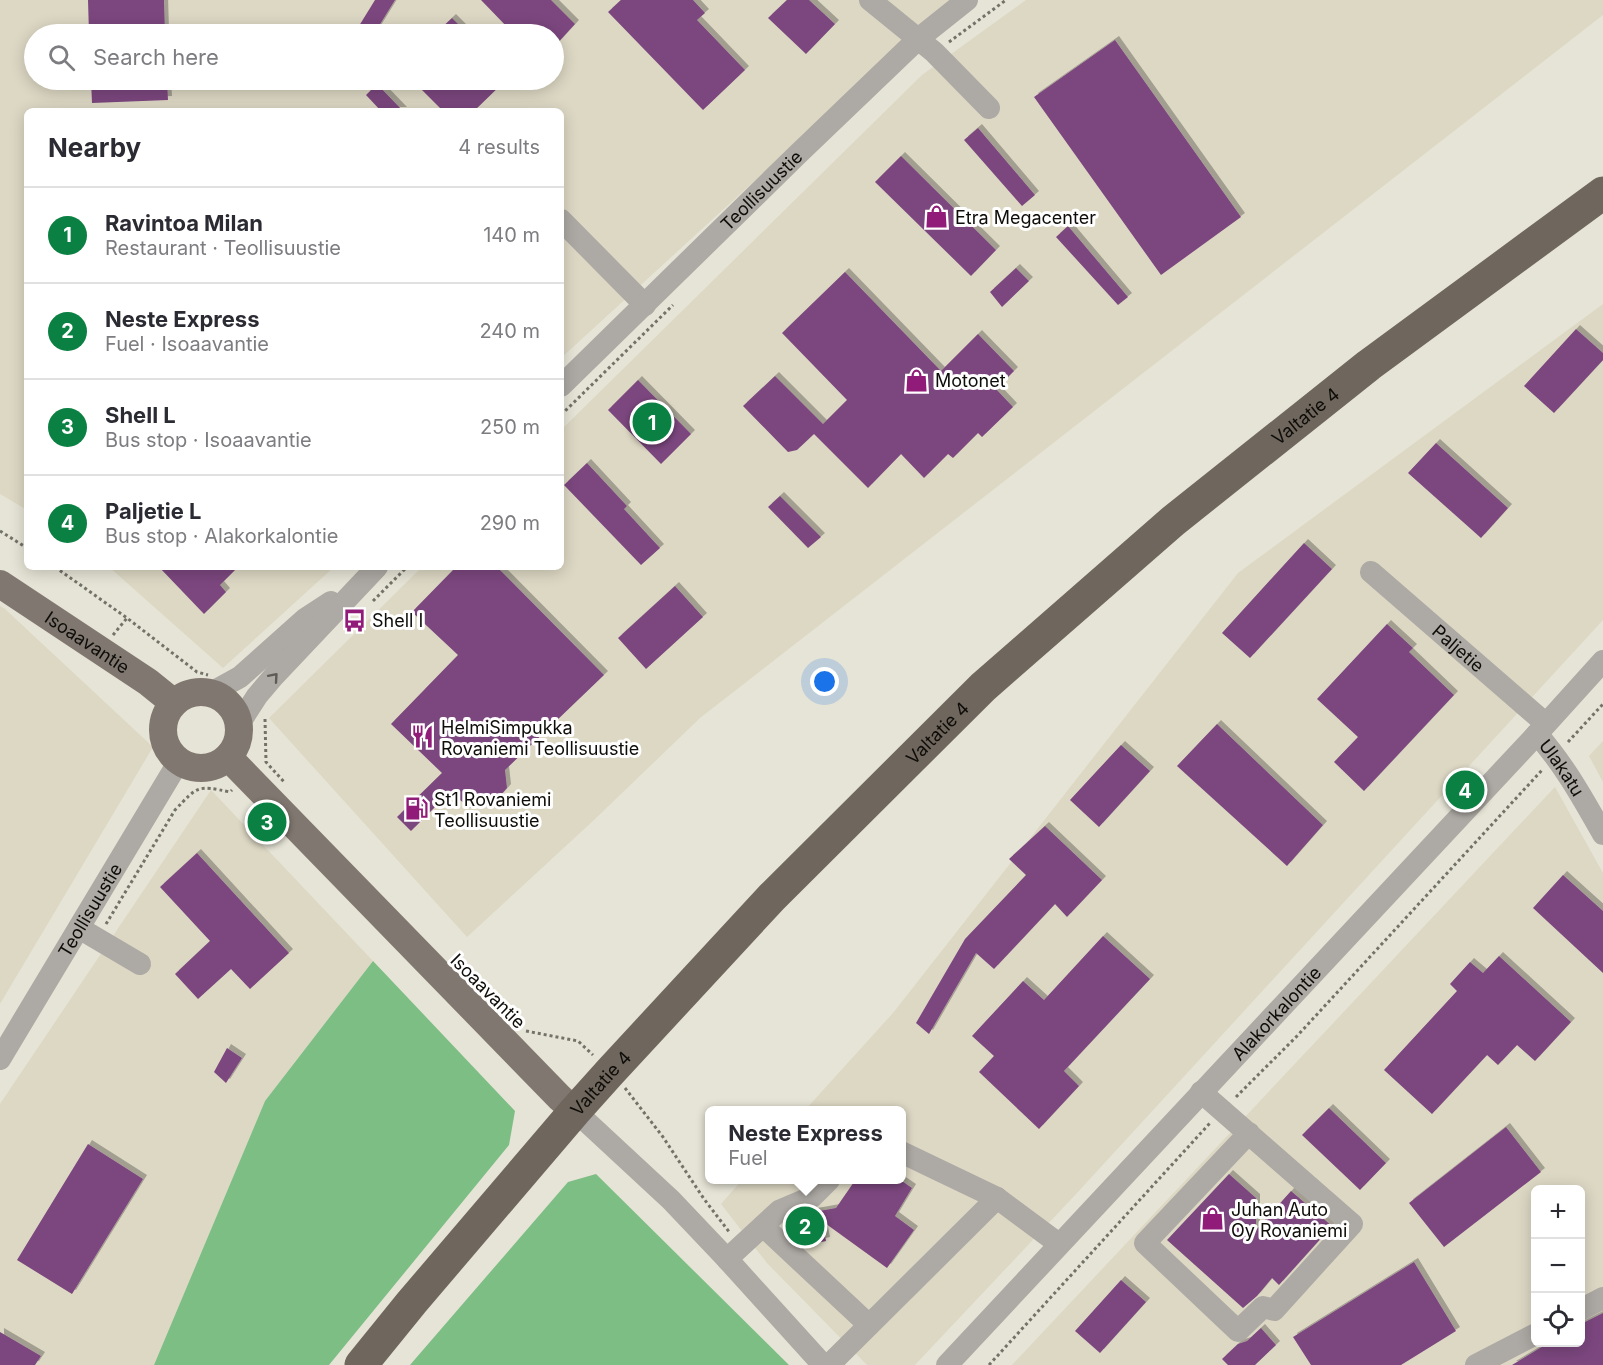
<!DOCTYPE html>
<meta charset="utf-8">
<style>
:root{--surface:#fff;--page:#f7f7f7;--text:#2b2b33;--muted:#7c7c81;--line:#e1e1e2;--accent:#0b8043}
body{margin:0;font-family:Inter,sans-serif;background:var(--page);color:var(--text)}
.controls{position:absolute;right:18px;bottom:18px;display:grid;overflow:hidden;border-radius:9px;box-shadow:0 3px 15px #0003}
.controls button{width:54px;height:54px;display:grid;place-items:center;padding:0;border:0;border-bottom:2px solid var(--line);background:var(--surface);color:var(--text);font:30px sans-serif}
.you{position:absolute;left:825px;top:682px;width:21px;height:21px;margin:-15px;border:4px solid #fff;border-radius:50%;background:#1a73e8;box-shadow:0 0 0 9px #1a73e833}
.badge{display:grid;place-items:center;width:39px;height:39px;border-radius:50%;background:var(--accent);color:#fff;font-size:20px;font-weight:700}
.pin{position:absolute;translate:-50% -50%;border:3px solid #fff;box-shadow:0 2px 6px #0006}
.popup{position:absolute;left:705px;top:1106px;width:201px;height:78px;box-sizing:border-box;display:grid;place-content:center;border-radius:9px;background:var(--surface);filter:drop-shadow(0 2px 4px #0005);font-size:20px;white-space:nowrap;color:var(--muted)}
.popup b{font-size:22px;color:var(--text)}
.popup::after{content:'';position:absolute;left:50%;top:100%;margin-left:-12px;border:12px solid transparent;border-top-color:var(--surface)}
.list{margin:0;padding:0;list-style:none}
h2{display:flex;justify-content:space-between;align-items:center;height:78px;margin:0;padding:0 24px;font-size:26px}
h2 small{font-size:20px;font-weight:400;color:var(--muted)}
.list li{display:grid;grid-template-columns:39px 1fr auto;gap:18px;align-items:center;box-sizing:border-box;height:96px;padding:0 24px;border-top:2px solid var(--line)}
.list b{display:block;font-size:22px;white-space:nowrap}
.list p{margin:0;font-size:20px;white-space:nowrap;color:var(--muted)}
.list em{font-size:20px;font-style:normal;color:var(--muted)}
.icon{flex:none;width:33px;height:33px;fill:none;stroke:currentColor;stroke-width:2;stroke-linecap:round;stroke-linejoin:round}
.map{position:relative;flex:none;width:1603px;height:1365px;overflow:hidden}
.search{position:absolute;background:var(--surface);box-shadow:0 3px 15px #0003;left:24px;top:24px;width:540px;height:66px;display:flex;align-items:center;gap:15px;box-sizing:border-box;padding:0 21px;border-radius:33px;color:var(--muted);font-size:22px}
.panel{position:absolute;background:var(--surface);box-shadow:0 3px 15px #0003;left:24px;top:108px;width:540px;height:462px;border-radius:9px}
.map>svg:first-child{display:block}
</style>
<div class="map">
<svg width="1603" height="1365" viewBox="0 0 1603 1365">
<defs>
<filter id="shadow"><feDropShadow dx="4" dy="-4" stdDeviation="0" flood-color="#0004"/></filter>
</defs>
<rect width="100%" height="100%" fill="#e6e4d6"/>
<path fill="#ddd8c4" fill-rule="evenodd" d="M 0,0 L 952,0 L 561,358 L 561,111 L 27,111 L 27,510 L 0,494 ZM 34,34 L 554,34 L 554,80 L 34,80 Z
M 1026,0 L 1603,0 L 1603,15 L 700,718 L 594,820 L 467,937 L 269,718 L 422,567 L 561,567 L 561,430 L 922,75 Z
M 1603,304 L 1603,620 L 1077,1193 L 915,1365 L 867,1365 L 767,1263 L 721,1204 L 742,1180 L 901,1180 L 901,1110 L 805,1110 L 893,1013 L 1238,573 Z
M 109,567 L 334,567 L 223,668 Z
M 0,606 L 5,609 L 153,747 L 0,1004 Z
M 1603,741 L 1603,782 L 1589,756 Z
M 1555,787 L 1603,873 L 1603,1365 L 1012,1365 ZM 1536,1190 L 1580,1190 L 1580,1342 L 1536,1342 Z
M 211,790 L 373,961 L 265,1101 L 154,1365 L 0,1365 L 0,1104 Z"/>
<path fill="#7dbe85" d="M 373,961 L 515,1111 L 509,1145 L 329,1365 L 154,1365 L 265,1101 Z
M 596,1174 L 789,1365 L 410,1365 L 568,1182 Z"/>
<path fill="#7c477f" filter="url(#shadow)" d="M 88,0 L 164,0 L 165,34 L 89,34 Z
M 375,0 L 395,0 L 374,34 L 354,34 Z
M 481,0 L 551,0 L 575,24 L 554,47 L 554,34 L 514,34 Z
M 621,0 L 693,0 L 705,13 L 697,20 L 745,70 L 703,110 L 608,12 Z
M 787,0 L 809,0 L 835,24 L 806,54 L 768,18 Z
M 452,18 L 468,34 L 435,34 Z
M 1115,40 L 1241,217 L 1161,275 L 1034,97 Z
M 91,80 L 167,80 L 168,100 L 92,103 Z
M 412,80 L 506,80 L 474,111 L 443,111 Z
M 377,84 L 403,111 L 381,111 L 366,95 Z
M 978,128 L 1035,195 L 1022,206 L 964,140 Z
M 901,156 L 996,250 L 971,276 L 875,182 Z
M 1068,226 L 1128,297 L 1118,305 L 1056,237 Z
M 1016,268 L 1029,281 L 1002,307 L 990,292 Z
M 845,272 L 941,371 L 978,334 L 1014,371 L 996,389 L 1013,407 L 982,437 L 978,433 L 953,458 L 948,454 L 924,478 L 901,454 L 868,488 L 814,434 L 797,450 L 788,452 L 743,406 L 775,376 L 823,424 L 847,400 L 782,333 Z
M 1576,329 L 1603,353 L 1603,360 L 1554,413 L 1524,386 Z
M 638,380 L 691,434 L 661,464 L 608,410 Z
M 1436,443 L 1508,508 L 1481,538 L 1408,473 Z
M 587,463 L 627,506 L 624,509 L 660,548 L 641,565 L 564,485 Z
M 780,496 L 821,537 L 808,548 L 768,507 Z
M 1304,543 L 1332,569 L 1250,658 L 1222,633 Z
M 159,567 L 238,567 L 220,585 L 226,592 L 204,614 Z
M 456,567 L 497,567 L 604,675 L 505,770 L 507,788 L 492,805 L 470,808 L 450,792 L 411,831 L 397,817 L 442,773 L 391,724 L 458,655 L 412,612 Z
M 675,586 L 703,617 L 646,669 L 618,638 Z
M 1387,624 L 1413,648 L 1409,652 L 1454,695 L 1364,791 L 1334,762 L 1358,737 L 1317,699 Z
M 1217,724 L 1323,825 L 1287,866 L 1177,766 Z
M 1121,745 L 1150,771 L 1099,827 L 1070,800 Z
M 1045,826 L 1102,880 L 1067,917 L 1055,904 L 994,969 L 976,953 L 929,1034 L 916,1023 L 965,939 L 1026,875 L 1009,859 Z
M 197,853 L 289,953 L 250,989 L 231,969 L 198,999 L 175,974 L 210,941 L 160,887 Z
M 1563,875 L 1603,911 L 1603,973 L 1533,908 Z
M 1103,936 L 1150,979 L 1064,1071 L 1079,1086 L 1039,1129 L 979,1072 L 994,1056 L 972,1036 L 1023,981 L 1044,1000 Z
M 1499,956 L 1571,1022 L 1535,1061 L 1517,1045 L 1498,1065 L 1487,1055 L 1432,1114 L 1384,1070 L 1457,991 L 1450,984 L 1470,962 L 1483,973 Z
M 227,1048 L 242,1058 L 226,1083 L 214,1072 Z
M 1329,1108 L 1386,1163 L 1360,1190 L 1302,1135 Z
M 1506,1127 L 1541,1172 L 1444,1247 L 1409,1203 Z
M 88,1144 L 143,1179 L 72,1294 L 17,1260 Z
M 1229,1174 L 1256,1198 L 1256,1230 L 1291,1191 L 1332,1226 L 1279,1285 L 1272,1278 L 1257,1296 L 1243,1308 L 1167,1240 Z
M 856,1179 L 899,1179 L 912,1188 L 895,1216 L 914,1230 L 887,1268 L 822,1221 L 826,1241 L 804,1246 L 793,1236 L 790,1221 L 808,1213 L 836,1208 Z
M 1414,1262 L 1456,1331 L 1401,1365 L 1311,1365 L 1293,1337 Z
M 1121,1280 L 1146,1302 L 1100,1353 L 1075,1331 Z
M 1603,1313 L 1603,1365 L 1512,1365 L 1550,1342 L 1581,1342 L 1581,1324 Z
M 1261,1328 L 1276,1345 L 1255,1365 L 1228,1365 L 1222,1359 L 1238,1344 L 1247,1341 Z
M 0,1332 L 41,1356 L 35,1365 L 0,1365 Z"/>
<g fill="none" stroke-linecap="round" stroke-linejoin="round">
<path stroke="#737269" stroke-width="3" stroke-dasharray="3 3" stroke-linecap="butt" d="M 949,42 L 1006,0
M 561,415 L 673,305
M 0,531 L 27,548
M 55,567 L 127,618 L 197,672 L 208,675
M 373,601 L 407,567
M 113,635 L 127,618
M 265,719 L 266,762 L 285,783
M 1568,742 L 1603,704
M 106,924 L 175,810 C 198,786 197,785 230,792 L 232,790
M 526,1031 L 578,1041 L 593,1055
M 625,1088 L 663,1137 L 704,1199 L 730,1233
M 1236,1097 L 1298,1035 L 1543,769
M 989,1365 L 1210,1123"/>
<g stroke="#ada9a4" stroke-width="22">
<path d="M 870,0 L 934,52 L 989,108"/>
<path d="M 561,220 L 645,305"/>
<path id="s1" d="M 561,386 L 797,155 L 918,39 L 967,0"/>
<path id="s2" d="M 1371,572 L 1545,723"/>
<path d="M 211,693 L 240,677 L 305,619 L 331,602"/>
<path d="M 239,724 L 257,696 L 274,676 L 377,567"/>
<path id="s3" d="M 1537,734 C 1565,766 1582,797 1603,834"/>
<path d="M 79,928 L 140,964"/>
<path id="s4" d="M 0,1059 L 179,761"/>
<path d="M 1201,1092 L 1352,1224 L 1274,1310 L 1263,1307 L 1238,1331 L 1145,1243 L 1249,1133"/>
<path d="M 575,1111 L 671,1200 L 727,1259 L 823,1365"/>
<path d="M 901,1152 L 997,1198 L 1059,1244"/>
<path d="M 763,1226 L 869,1325"/>
<path d="M 727,1259 L 779,1211 L 812,1197 L 829,1180"/>
<path d="M 1580,1310 L 1603,1298"/>
<path d="M 829,1365 L 997,1198"/>
<path id="s5" d="M 947,1365 L 1537,734 L 1603,661"/>
<path d="M 1476,1365 L 1536,1334"/>
</g>
<g stroke="#807870" stroke-width="28">
<path id="s6" d="M 0,584 L 148,682 L 174,703"/>
<circle cx="201" cy="730" r="38"/>
<path d="M 228,757 L 560,1098 L 575,1111"/>
</g>
<path stroke="#6f665d" stroke-width="33" id="s7" d="M 361,1365 L 412,1302 L 575,1111 L 610,1072 L 772,897 L 983,687 L 1173,521 L 1369,365 L 1603,193"/>
</g>
<defs><path id="oneway-chevron" d="M-2-3.5L2.5 0L-2 3.5" fill="none" stroke-width="1.6" stroke-linecap="round" stroke-linejoin="round" transform="scale(1.5)"/></defs>
<use stroke="#5e5b56" href="#oneway-chevron" transform="translate(274 677) rotate(-49)"/>
<defs>
<symbol id="shop-bare" viewBox="-9 -9 18 18"><path d="M-5-2.5h2.3a2.7 3.5 0 0 1 5.4 0H5L5.5 6h-11ZM-1.5-2.5h3a1.5 2.3 0 0 0-3 0Z" fill="#911b79" stroke="#fff" stroke-width="2.5" paint-order="stroke"/></symbol>
<symbol id="bus-bare" viewBox="-9 -9 18 18"><path d="M-5-6H5V4H4V6H2V4H-2V6H-4V4H-5ZM-3.5-4V0h7V-4ZM-3.5 1.2v1.5H-2V1.2ZM2 1.2v1.5H3.5V1.2Z" fill="#911b79" stroke="#fff" stroke-width="2.5" paint-order="stroke"/></symbol>
<symbol id="restaurant-bare" viewBox="-9 -9 18 18"><path d="M-5-6h1v4h1v-4h1v4h1v-4h1v5L-1.5 .5V6h-2V.5L-5-1ZM5-6V6H3V1.5H1.5Q1.5-4 5-6Z" fill="#911b79" stroke="#fff" stroke-width="2.5" paint-order="stroke"/></symbol>
<symbol id="fuel-bare" viewBox="-9 -9 18 18"><path d="M-5.5-6h7V0h2V4h1.3V-2.5L3-4.5l.8-.8L6-3V5H2.5V1h-1V6h-7ZM-4.2-4.7v3.2H.2V-4.7Z" fill="#911b79" stroke="#fff" stroke-width="2.5" paint-order="stroke"/></symbol>
</defs>
<g fill-rule="evenodd">
<use href="#shop-bare" x="920" y="200" width="33" height="33"/>
<use href="#shop-bare" x="900" y="364" width="33" height="33"/>
<use href="#bus-bare" x="338" y="604" width="33" height="33"/>
<use href="#restaurant-bare" x="406" y="720" width="33" height="33"/>
<use href="#fuel-bare" x="400" y="792" width="33" height="33"/>
<use href="#shop-bare" x="1196" y="1202" width="33" height="33"/>
</g>
<g text-anchor="middle" dominant-baseline="central" stroke-width="6" stroke-linejoin="round" paint-order="stroke">
<g font-size="18" fill="#0e0d09" stroke="#fff">
<text stroke="none"><textPath href="#s1" startOffset="280">Teollisuustie</textPath></text>
<text stroke="none"><textPath href="#s7" startOffset="1342">Valtatie 4</textPath></text>
<text stroke="none"><textPath href="#s6" startOffset="105">Isoaavantie</textPath></text>
<text stroke="none"><textPath href="#s2" startOffset="116">Paljetie</textPath></text>
<text stroke="none"><textPath href="#s7" startOffset="856">Valtatie 4</textPath></text>
<text stroke="none"><textPath href="#s3" startOffset="42">Ulakatu</textPath></text>
<text stroke="none"><textPath href="#s4" startOffset="174">Teollisuustie</textPath></text>
<text transform="translate(488 991) rotate(45)">Isoaavantie</text>
<text stroke="none"><textPath href="#s5" startOffset="482">Alakorkalontie</textPath></text>
<text stroke="none"><textPath href="#s7" startOffset="370">Valtatie 4</textPath></text>
</g>
<g font-size="18" fill="#0e0d09" stroke="#fff" text-anchor="start">
<text x="955" y="217">Etra Megacenter</text>
<text x="935" y="380">Motonet</text>
<text x="372" y="620">Shell I</text>
<text x="441" y="727">HelmiSimpukka<tspan x="441" dy="21">Rovaniemi Teollisuustie</tspan></text>
<text x="434" y="799">St1 Rovaniemi<tspan x="434" dy="21">Teollisuustie</tspan></text>
<text x="1231" y="1209">Juhan Auto<tspan x="1231" dy="21">Oy Rovaniemi</tspan></text>
</g>
</g>
</svg>
<div class="controls">
<button>+</button>
<button>−</button>
<button><svg class="icon" aria-label="locate" viewBox="0 0 24 24"><circle cx="12" cy="12" r="6"/><path d="M12 2v4M12 18v4M2 12h4M18 12h4"/></svg></button>
</div>
<div class="you"></div>
<div class="pin badge" style="left:652px;top:422px">1</div>
<div class="pin badge" style="left:805px;top:1226px">2</div>
<div class="popup"><b>Neste Express</b>Fuel</div>
<div class="pin badge" style="left:267px;top:822px">3</div>
<div class="pin badge" style="left:1465px;top:790px">4</div>
<div class="search"><svg class="icon" aria-label="search" viewBox="0 0 24 24"><circle cx="10" cy="10" r="6"/><path d="M15 15l6 6"/></svg>Search here</div>
<section class="panel">
<h2>Nearby<small>4 results</small></h2>
<ul class="list">
<li><span class="badge">1</span><div><b>Ravintoa Milan</b><p>Restaurant · Teollisuustie</p></div><em>140 m</em></li>
<li><span class="badge">2</span><div><b>Neste Express</b><p>Fuel · Isoaavantie</p></div><em>240 m</em></li>
<li><span class="badge">3</span><div><b>Shell L</b><p>Bus stop · Isoaavantie</p></div><em>250 m</em></li>
<li><span class="badge">4</span><div><b>Paljetie L</b><p>Bus stop · Alakorkalontie</p></div><em>290 m</em></li>
</ul>
</section>
</div>
